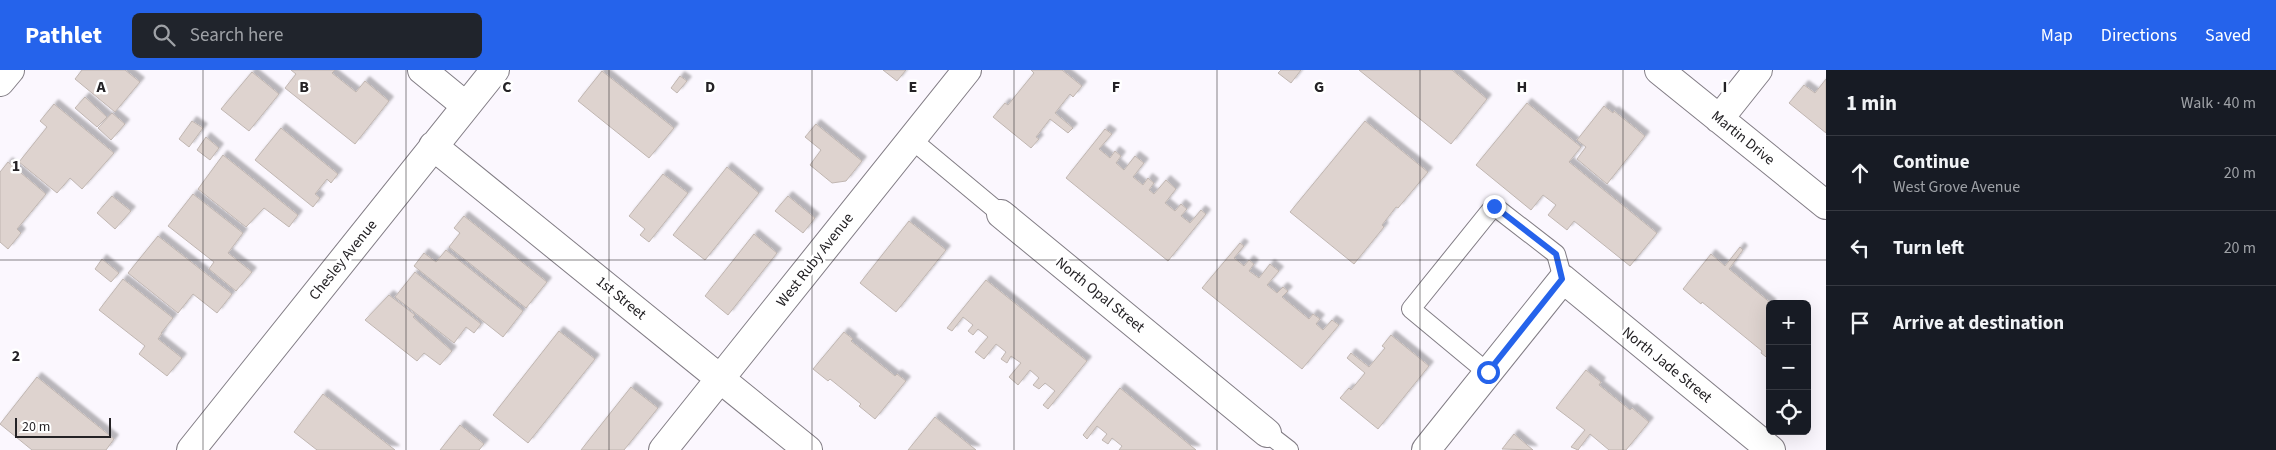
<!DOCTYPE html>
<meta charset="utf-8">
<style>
:root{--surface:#171b24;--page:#20242c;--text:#f1f3f6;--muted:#9ea1a6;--line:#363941;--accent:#2563eb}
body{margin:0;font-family:"Source Sans 3",sans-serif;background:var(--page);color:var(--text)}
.controls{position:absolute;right:15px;bottom:15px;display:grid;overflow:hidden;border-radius:8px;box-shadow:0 5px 20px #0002}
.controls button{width:45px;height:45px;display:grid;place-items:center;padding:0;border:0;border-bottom:1px solid var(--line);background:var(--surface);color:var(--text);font:25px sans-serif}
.scale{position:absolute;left:15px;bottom:12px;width:96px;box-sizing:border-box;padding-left:5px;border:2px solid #242225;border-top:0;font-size:14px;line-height:18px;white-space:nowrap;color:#242225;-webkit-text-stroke:4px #fff;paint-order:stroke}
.stop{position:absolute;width:15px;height:15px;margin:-11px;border:4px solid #2563eb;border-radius:50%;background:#fff}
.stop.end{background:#2563eb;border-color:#fff;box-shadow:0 1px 5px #0008}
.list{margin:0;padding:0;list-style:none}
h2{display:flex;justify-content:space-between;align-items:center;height:65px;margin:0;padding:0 20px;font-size:21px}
h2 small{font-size:16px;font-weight:400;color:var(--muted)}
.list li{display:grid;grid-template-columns:32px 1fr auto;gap:15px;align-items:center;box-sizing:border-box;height:75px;padding:0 20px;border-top:1px solid var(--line)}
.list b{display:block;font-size:19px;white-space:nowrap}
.list p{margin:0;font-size:16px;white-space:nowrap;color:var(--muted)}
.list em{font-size:16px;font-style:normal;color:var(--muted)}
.icon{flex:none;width:28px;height:28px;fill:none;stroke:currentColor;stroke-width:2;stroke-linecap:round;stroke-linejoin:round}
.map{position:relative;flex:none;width:1826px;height:380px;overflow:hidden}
header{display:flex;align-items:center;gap:30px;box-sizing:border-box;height:70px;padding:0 25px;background:var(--accent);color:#fff}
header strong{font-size:24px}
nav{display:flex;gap:28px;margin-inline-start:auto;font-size:18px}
.search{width:350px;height:45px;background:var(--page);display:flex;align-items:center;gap:12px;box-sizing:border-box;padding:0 18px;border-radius:8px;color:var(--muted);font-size:19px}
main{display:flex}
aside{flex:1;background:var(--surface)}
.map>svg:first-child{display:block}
</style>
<header>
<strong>Pathlet</strong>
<div class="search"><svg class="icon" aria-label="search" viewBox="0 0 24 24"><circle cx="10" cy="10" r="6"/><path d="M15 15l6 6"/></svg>Search here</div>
<nav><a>Map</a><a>Directions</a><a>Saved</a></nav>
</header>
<main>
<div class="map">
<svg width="1826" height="380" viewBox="0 0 1826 380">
<defs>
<filter id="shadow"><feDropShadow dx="4.5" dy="-4.5" stdDeviation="1" flood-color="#0004"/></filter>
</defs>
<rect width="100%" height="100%" fill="#fbf7fe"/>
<path fill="#ded3cf" stroke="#c0b6b1" filter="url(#shadow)" d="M 82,0 L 125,0 L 140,12 L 115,42 L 75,9 Z
M 291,0 L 335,0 L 332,3 L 356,22 L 365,11 L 389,31 L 355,74 L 285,18 L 296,4 Z
M 883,0 L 906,0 L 897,11 Z
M 1062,0 L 1082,16 L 1073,27 L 1070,24 L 1055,43 L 1073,58 L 1068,63 L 1050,49 L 1036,67 L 1039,69 L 1031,78 L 993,47 L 1005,33 L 1008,35 L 1034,3 L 1031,0 Z
M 1281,0 L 1301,0 L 1291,13 L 1278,3 Z
M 1359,0 L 1452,0 L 1487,29 L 1451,74 Z
M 602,1 L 674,58 L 649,88 L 578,31 Z
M 252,2 L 279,24 L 249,61 L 221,39 Z
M 680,6 L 687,11 L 677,23 L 671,18 Z
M 1826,9 L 1826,63 L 1789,33 L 1804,15 L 1815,23 Z
M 85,27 L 107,47 L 97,57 L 75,38 Z
M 1527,33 L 1581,77 L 1569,92 L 1657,163 L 1630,196 L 1574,151 L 1567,160 L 1548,145 L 1556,135 L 1543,125 L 1531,140 L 1476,95 Z
M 54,34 L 114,83 L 82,119 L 70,108 L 57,123 L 19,92 L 47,57 L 40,51 Z
M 1604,36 L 1613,43 L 1614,41 L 1645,66 L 1607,114 L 1577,89 L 1586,77 L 1577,70 Z
M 112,43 L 125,54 L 111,70 L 98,58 Z
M 192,51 L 203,58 L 189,77 L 179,69 Z
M 1365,51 L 1428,102 L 1398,138 L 1396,137 L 1382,155 L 1384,157 L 1354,194 L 1290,142 Z
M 816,54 L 862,91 L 846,111 L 832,113 L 810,95 L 821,80 L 805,67 Z
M 281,58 L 338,104 L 331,113 L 327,109 L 315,124 L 320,128 L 313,137 L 255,90 Z
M 1105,59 L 1112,64 L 1099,79 L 1110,88 L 1115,81 L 1121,86 L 1116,93 L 1124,100 L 1135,86 L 1144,93 L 1133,107 L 1143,115 L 1148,108 L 1154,113 L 1149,120 L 1154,124 L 1166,110 L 1176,119 L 1165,133 L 1175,141 L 1181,134 L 1187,139 L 1181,146 L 1190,153 L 1201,140 L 1206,144 L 1168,191 L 1066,108 Z
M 206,67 L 219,78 L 210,90 L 197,80 Z
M 223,85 L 298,145 L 289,157 L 264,138 L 246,157 L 198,119 Z
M 8,92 L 46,124 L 17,159 L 21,163 L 8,179 L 0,172 L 0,102 Z
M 727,97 L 759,123 L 705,190 L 673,165 Z
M 663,104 L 688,123 L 649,172 L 640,165 L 645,159 L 629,146 Z
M 193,124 L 243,163 L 228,183 L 252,202 L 236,221 L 209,199 L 214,192 L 168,156 Z
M 112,126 L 131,141 L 115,159 L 97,143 Z
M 788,126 L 815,148 L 803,163 L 775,141 Z
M 464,146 L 547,212 L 526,238 L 449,177 L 460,163 L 454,158 Z
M 909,151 L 946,180 L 896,242 L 860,213 Z
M 754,164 L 777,183 L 728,245 L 705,226 Z
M 158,166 L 232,224 L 217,243 L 193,224 L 178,243 L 128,203 Z
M 1240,173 L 1244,176 L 1234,188 L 1244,196 L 1249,190 L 1254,194 L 1249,201 L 1259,208 L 1270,194 L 1279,201 L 1267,215 L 1277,223 L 1283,217 L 1288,221 L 1282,227 L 1309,249 L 1313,244 L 1320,249 L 1316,254 L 1323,260 L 1332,250 L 1339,255 L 1302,299 L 1202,218 Z
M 1740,177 L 1743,180 L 1729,199 L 1772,234 L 1770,234 L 1770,290 L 1761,283 L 1762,281 L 1702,232 L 1701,234 L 1683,219 L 1711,184 L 1725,196 Z
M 446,180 L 523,241 L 503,267 L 414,196 L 424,183 L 436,192 Z
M 102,189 L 119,203 L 111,212 L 95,199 Z
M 415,202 L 481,254 L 474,263 L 466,257 L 454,273 L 395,227 Z
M 123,209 L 173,248 L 161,263 L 162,263 L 158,269 L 182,288 L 167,306 L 139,284 L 145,276 L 99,240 Z
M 986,210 L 1087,291 L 1048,339 L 1043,335 L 1055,321 L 1045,313 L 1039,319 L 1033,315 L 1039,308 L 1030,300 L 1018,315 L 1009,307 L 1021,293 L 1011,286 L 1007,293 L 1001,289 L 1006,282 L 996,274 L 984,289 L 975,282 L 988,267 L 978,259 L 973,265 L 968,261 L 973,255 L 963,247 L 952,261 L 947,258 Z
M 389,225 L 415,245 L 413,247 L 452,281 L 440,295 L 424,283 L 417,291 L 365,250 Z
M 559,261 L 595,289 L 528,373 L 493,345 Z
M 844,262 L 853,269 L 851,271 L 895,306 L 897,304 L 906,311 L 875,349 L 859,336 L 861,334 L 830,309 L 828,311 L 813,299 Z
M 1391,265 L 1429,296 L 1378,359 L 1340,328 L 1349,318 L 1351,320 L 1365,303 L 1347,288 L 1351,283 L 1369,297 L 1385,278 L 1382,276 Z
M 1586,300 L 1601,312 L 1599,315 L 1630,340 L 1632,338 L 1649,352 L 1626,380 L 1609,380 L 1590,364 L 1578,380 L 1571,377 L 1585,360 L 1556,338 Z
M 37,307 L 114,369 L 106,380 L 32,380 L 0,354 Z
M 631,317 L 658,338 L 624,380 L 581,380 Z
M 1120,318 L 1196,380 L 1119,380 L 1122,376 L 1112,368 L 1108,374 L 1102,370 L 1107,364 L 1097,356 L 1087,369 L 1083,365 Z
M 323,324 L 395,380 L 317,380 L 294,362 Z
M 935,347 L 976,380 L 908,380 Z
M 460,355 L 484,374 L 479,380 L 440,380 Z
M 1514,364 L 1533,380 L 1502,379 Z"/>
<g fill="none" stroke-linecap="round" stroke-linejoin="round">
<defs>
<path id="lane" d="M 911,69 L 1001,144
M 1488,303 L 1411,239 L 1494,136 L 1556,184 L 1563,209
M 1267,363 L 1289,380"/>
<path id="street" d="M 422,0 L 466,36
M 1659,0 L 1826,135
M 0,12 L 10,0
M 1719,49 L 1758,0
M 433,76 L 808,380
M 1001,144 L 1267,363
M 191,380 L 495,0
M 663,380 L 967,0
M 1426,380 L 1563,209 L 1771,380"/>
</defs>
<use href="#lane" stroke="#827d85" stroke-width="20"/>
<use href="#street" stroke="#827d85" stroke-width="30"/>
<use href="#lane" stroke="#fff" stroke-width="18"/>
<use href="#street" stroke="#fff" stroke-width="28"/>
</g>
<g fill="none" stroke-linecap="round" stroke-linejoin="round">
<path stroke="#2563eb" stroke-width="6" d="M 1488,302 L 1562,209 L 1556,184 L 1494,136"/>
</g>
<path fill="none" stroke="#242225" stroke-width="1" stroke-opacity="0.55" d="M 203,0 L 203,380M 406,0 L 406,380M 609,0 L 609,380M 812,0 L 812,380M 1014,0 L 1014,380M 1217,0 L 1217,380M 1420,0 L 1420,380M 1623,0 L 1623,380M 0,190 L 1826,190"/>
<g text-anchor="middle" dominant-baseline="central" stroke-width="5" stroke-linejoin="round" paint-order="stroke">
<g font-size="15" fill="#242225" stroke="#fff">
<text transform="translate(1743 68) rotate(39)">Martin Drive</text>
<text transform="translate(343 190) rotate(-51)">Chesley Avenue</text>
<text transform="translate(815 190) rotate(-52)">West Ruby Avenue</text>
<text transform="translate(1100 225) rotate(39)">North Opal Street</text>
<text transform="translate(621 228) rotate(39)">1st Street</text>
<text transform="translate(1667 295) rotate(39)">North Jade Street</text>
</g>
</g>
<g font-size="16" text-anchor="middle" font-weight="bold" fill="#242225" stroke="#fff" stroke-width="5" stroke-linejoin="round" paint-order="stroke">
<text x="101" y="22">A</text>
<text x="304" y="22">B</text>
<text x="507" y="22">C</text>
<text x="710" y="22">D</text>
<text x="913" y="22">E</text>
<text x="1116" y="22">F</text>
<text x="1319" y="22">G</text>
<text x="1522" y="22">H</text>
<text x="1725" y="22">I</text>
<text x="16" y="101">1</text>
<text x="16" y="291">2</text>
</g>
</svg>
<div class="controls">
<button>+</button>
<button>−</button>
<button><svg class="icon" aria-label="locate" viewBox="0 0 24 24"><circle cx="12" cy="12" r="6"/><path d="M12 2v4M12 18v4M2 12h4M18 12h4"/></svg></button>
</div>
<div class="scale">20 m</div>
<div class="stop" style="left:1488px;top:302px"></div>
<div class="stop end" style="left:1494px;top:136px"></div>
</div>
<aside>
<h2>1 min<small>Walk · 40 m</small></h2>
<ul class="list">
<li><svg class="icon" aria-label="ahead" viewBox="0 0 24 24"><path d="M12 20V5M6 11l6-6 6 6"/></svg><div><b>Continue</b><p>West Grove Avenue</p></div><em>20 m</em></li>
<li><svg class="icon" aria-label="left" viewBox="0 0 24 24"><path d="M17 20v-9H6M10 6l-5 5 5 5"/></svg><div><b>Turn left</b></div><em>20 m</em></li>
<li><svg class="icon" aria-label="arrive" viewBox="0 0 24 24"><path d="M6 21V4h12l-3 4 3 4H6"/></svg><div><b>Arrive at destination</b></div></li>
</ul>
</aside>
</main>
